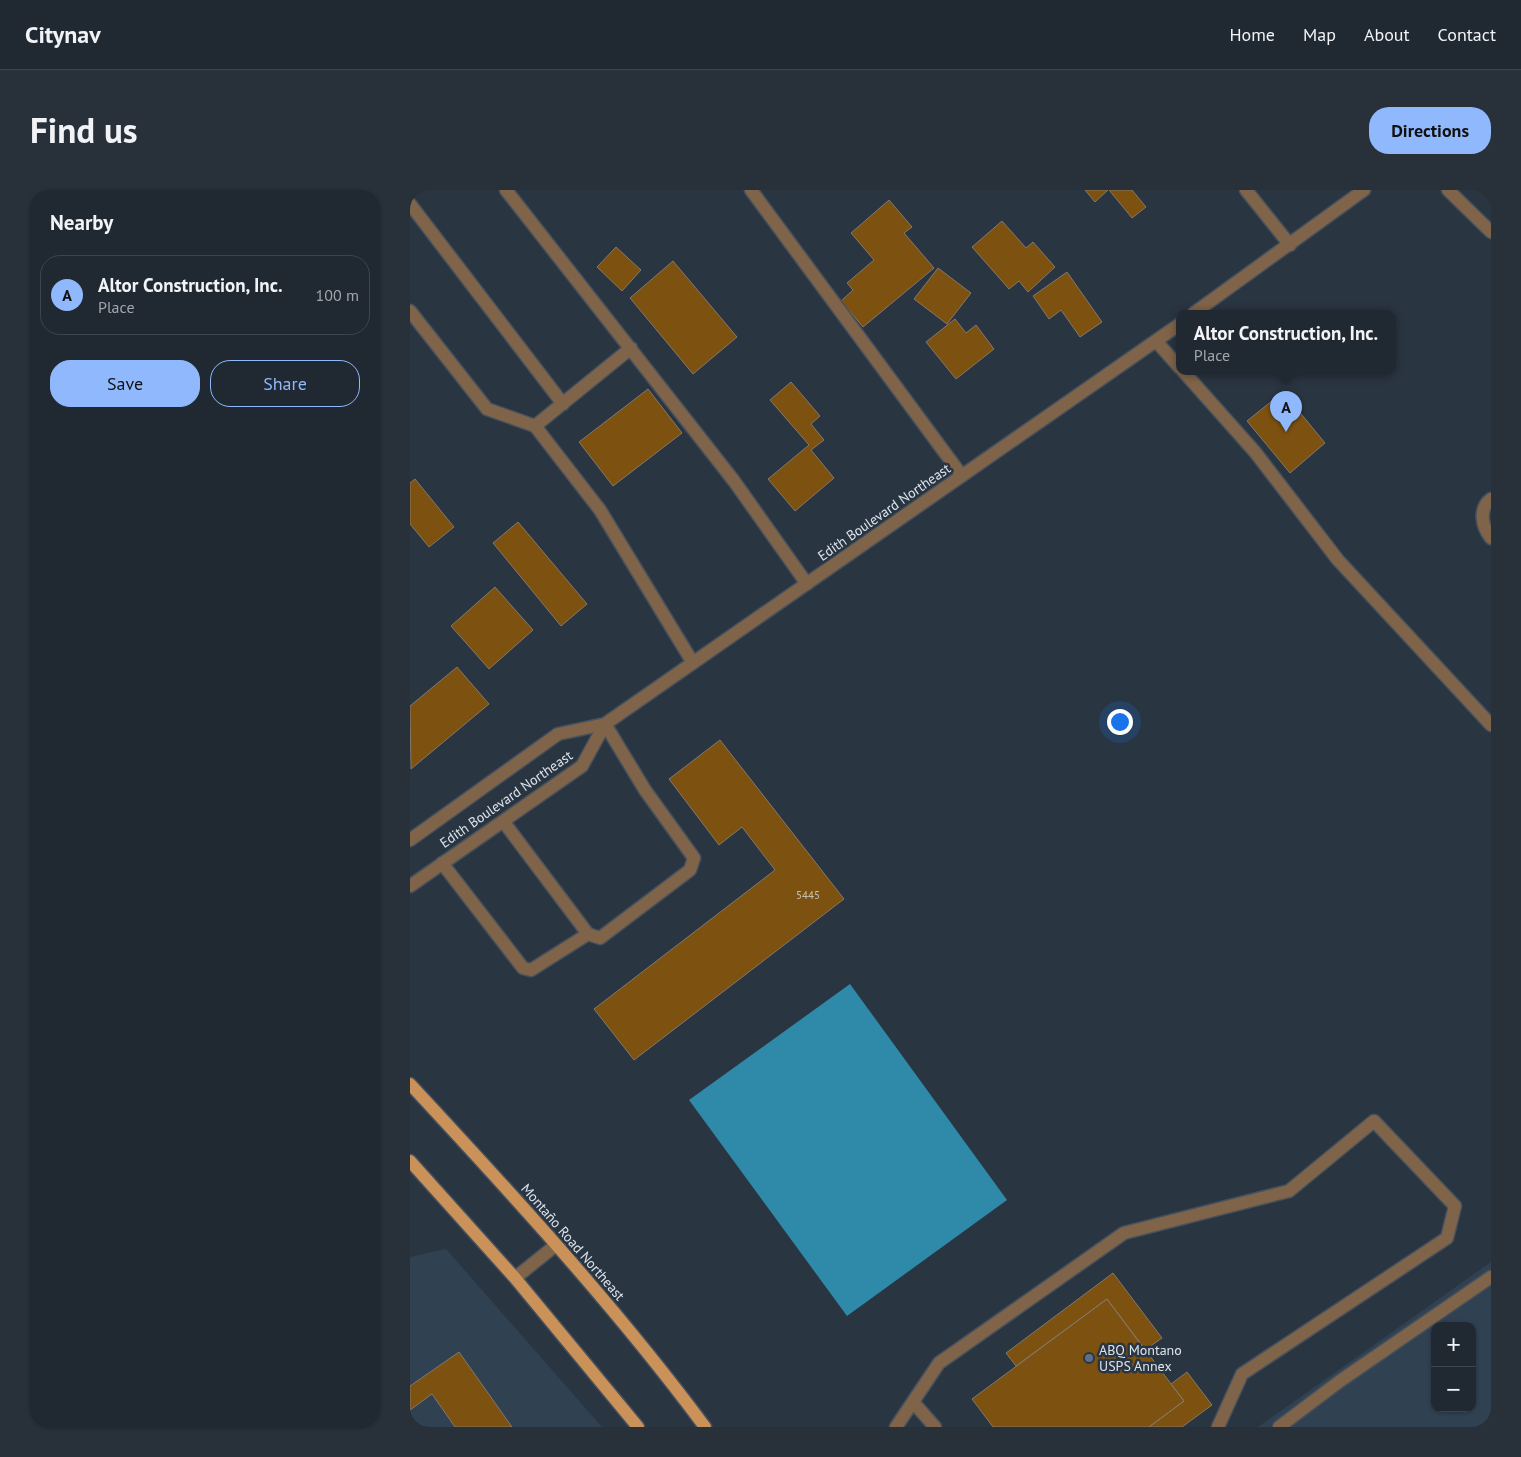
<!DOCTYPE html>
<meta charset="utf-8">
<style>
:root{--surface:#202832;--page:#28303a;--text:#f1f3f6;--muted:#a2a6ac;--line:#3d444d;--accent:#90b8fd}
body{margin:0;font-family:"PT Sans",sans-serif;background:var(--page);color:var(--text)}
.controls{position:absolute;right:15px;bottom:15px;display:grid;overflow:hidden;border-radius:10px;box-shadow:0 1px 4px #0004}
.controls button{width:45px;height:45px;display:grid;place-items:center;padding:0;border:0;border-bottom:1px solid var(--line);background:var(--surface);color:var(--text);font:25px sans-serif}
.you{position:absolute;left:709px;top:531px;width:18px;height:18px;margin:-12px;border:4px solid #fff;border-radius:50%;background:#1a73e8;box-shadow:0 0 0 8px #1a73e833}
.badge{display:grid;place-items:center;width:32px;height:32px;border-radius:50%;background:var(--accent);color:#111;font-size:16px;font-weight:700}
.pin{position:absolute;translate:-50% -41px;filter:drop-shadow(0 1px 2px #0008)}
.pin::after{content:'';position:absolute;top:26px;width:18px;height:15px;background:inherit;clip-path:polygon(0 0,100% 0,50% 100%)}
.popup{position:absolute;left:766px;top:120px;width:220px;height:65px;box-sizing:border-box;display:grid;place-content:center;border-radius:10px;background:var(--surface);filter:drop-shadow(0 1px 4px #0005);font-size:16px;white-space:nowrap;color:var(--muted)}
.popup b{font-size:19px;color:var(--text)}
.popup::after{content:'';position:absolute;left:50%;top:100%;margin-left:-10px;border:10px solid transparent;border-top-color:var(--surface)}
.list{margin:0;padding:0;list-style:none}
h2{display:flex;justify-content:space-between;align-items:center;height:65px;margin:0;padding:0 20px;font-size:21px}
h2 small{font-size:16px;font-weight:400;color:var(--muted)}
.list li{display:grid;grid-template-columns:32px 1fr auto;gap:15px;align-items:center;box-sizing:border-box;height:80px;margin:0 10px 10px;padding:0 10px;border:1px solid var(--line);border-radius:20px}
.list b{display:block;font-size:19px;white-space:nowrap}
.list p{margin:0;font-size:16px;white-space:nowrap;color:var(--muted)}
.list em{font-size:16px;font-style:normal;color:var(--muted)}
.actions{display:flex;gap:10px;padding:15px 20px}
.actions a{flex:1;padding:11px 0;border:1px solid var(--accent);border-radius:20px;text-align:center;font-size:18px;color:var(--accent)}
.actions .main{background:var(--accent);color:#111}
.map{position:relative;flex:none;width:1081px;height:1237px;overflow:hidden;border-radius:20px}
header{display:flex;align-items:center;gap:30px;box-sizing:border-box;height:70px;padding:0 25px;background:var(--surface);border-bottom:1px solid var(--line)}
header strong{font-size:24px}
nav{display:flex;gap:28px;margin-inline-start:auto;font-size:18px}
.intro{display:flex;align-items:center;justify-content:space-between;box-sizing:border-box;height:120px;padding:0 30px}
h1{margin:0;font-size:35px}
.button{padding:12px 22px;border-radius:20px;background:var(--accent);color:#111;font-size:18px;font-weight:700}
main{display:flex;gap:30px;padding:0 30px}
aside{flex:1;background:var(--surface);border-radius:20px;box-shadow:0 1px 4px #0004}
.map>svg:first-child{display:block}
</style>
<header>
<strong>Citynav</strong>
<nav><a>Home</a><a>Map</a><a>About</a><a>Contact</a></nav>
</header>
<div class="intro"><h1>Find us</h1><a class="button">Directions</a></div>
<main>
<aside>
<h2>Nearby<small></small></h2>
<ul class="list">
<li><span class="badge">A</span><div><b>Altor Construction, Inc.</b><p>Place</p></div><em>100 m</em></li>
</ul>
<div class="actions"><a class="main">Save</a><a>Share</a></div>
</aside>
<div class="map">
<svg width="1081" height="1237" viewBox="0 0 1081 1237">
<rect width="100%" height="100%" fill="#2a3542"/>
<path fill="#304152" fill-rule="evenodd" d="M 36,1059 L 192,1237 L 0,1237 L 0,1067 Z
M 1081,1072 L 1081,1237 L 848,1237 ZM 1025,1136 L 1062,1136 L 1062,1218 L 1025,1218 Z"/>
<path fill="#2f89a8" d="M 440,794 L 597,1010 L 437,1126 L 279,910 Z"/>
<path fill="#7d5211" stroke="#847869" d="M 675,0 L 698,0 L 685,12 Z
M 699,0 L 722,0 L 736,17 L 722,28 Z
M 479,10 L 502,37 L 494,43 L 524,78 L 453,137 L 431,111 L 443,100 L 437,93 L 464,70 L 441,43 Z
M 592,31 L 616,58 L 623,52 L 645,77 L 618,102 L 609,91 L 599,99 L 562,57 Z
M 206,57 L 231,80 L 212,101 L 187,77 Z
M 263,71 L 327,147 L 283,184 L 220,108 Z
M 528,78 L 561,103 L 537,134 L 504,109 Z
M 657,82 L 692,132 L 670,147 L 651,120 L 639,129 L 623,106 Z
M 545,129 L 556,143 L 566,135 L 584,159 L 546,189 L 516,152 Z
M 381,192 L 410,226 L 401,234 L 414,250 L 401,260 L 424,288 L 385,321 L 358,289 L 399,255 L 360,210 Z
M 238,199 L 272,243 L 203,296 L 169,252 Z
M 873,202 L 915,253 L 880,283 L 837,231 Z
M 5,289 L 44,337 L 19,357 L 0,334 L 0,293 Z
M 108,332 L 177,414 L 151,436 L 83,353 Z
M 85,397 L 123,440 L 79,479 L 41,436 Z
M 47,477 L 79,514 L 1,579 L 0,516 Z
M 310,550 L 434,709 L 224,870 L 184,819 L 365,680 L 332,637 L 309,655 L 259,589 Z
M 703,1083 L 752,1148 L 735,1160 L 697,1109 L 606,1176 L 596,1163 Z
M 697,1109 L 774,1211 L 739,1237 L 583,1237 L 562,1209 Z
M 49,1162 L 102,1237 L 45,1237 L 22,1204 L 0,1220 L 0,1196 Z
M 777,1182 L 802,1215 L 772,1237 L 739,1237 L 774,1211 L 761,1194 Z"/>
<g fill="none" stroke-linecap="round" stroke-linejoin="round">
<defs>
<path id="minor" d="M 96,0 L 324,291 L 397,394
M 341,0 L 552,286
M 836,0 L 880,55
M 1038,0 L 1081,42
M 0,14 L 153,214
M 0,121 L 77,219 L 125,236 L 190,320 L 283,473
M 784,123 L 954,0
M 746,151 L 770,178
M 773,181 L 845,262 L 928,370 L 1081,535
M 125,236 L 221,158
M 1081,309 C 1068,319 1072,337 1081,348
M 93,631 L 178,744 L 190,748 L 280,680 L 284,668 L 235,600 L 195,534
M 0,650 L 148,544 L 195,534 L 770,134
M 32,673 L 113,778 L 121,780 L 178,744
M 0,696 L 172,576 L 195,534
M 105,1088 L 146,1055
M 503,1212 L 525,1237
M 486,1237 L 529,1173 L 714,1043 L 879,1001 L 964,931 L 1045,1016 L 1037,1048 L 832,1184 L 808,1237
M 869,1237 L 930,1191 L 1081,1087"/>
<path id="major" d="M 0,894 C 103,1005 205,1116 295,1237
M 0,971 L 105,1088 L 228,1237"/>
</defs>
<use href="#minor" stroke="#46515d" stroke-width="15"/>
<use href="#major" stroke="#46515d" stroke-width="15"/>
<use href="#minor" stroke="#806449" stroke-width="12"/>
<use href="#major" stroke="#ca9159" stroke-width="12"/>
</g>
<circle fill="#5c6f8a" stroke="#2a3542" stroke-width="2" cx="679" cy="1168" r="5"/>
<g text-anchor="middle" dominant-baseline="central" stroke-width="5" stroke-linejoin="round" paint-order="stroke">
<g font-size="11" fill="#c4c0b5">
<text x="398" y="705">5445</text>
</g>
<g font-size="14" fill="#dce4ec" stroke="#2a3542">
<text transform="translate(474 322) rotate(-35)">Edith Boulevard Northeast</text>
<text transform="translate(96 609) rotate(-35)">Edith Boulevard Northeast</text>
<text transform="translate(163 1052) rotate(49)">Montaño Road Northeast</text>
</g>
<g font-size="14" fill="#dce4ec" stroke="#2a3542" text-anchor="start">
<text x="689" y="1160">ABQ Montano<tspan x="689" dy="16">USPS Annex</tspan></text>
</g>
</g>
</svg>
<div class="controls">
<button>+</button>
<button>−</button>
</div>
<div class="you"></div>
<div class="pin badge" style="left:876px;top:242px">A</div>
<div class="popup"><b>Altor Construction, Inc.</b>Place</div>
</div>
</main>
